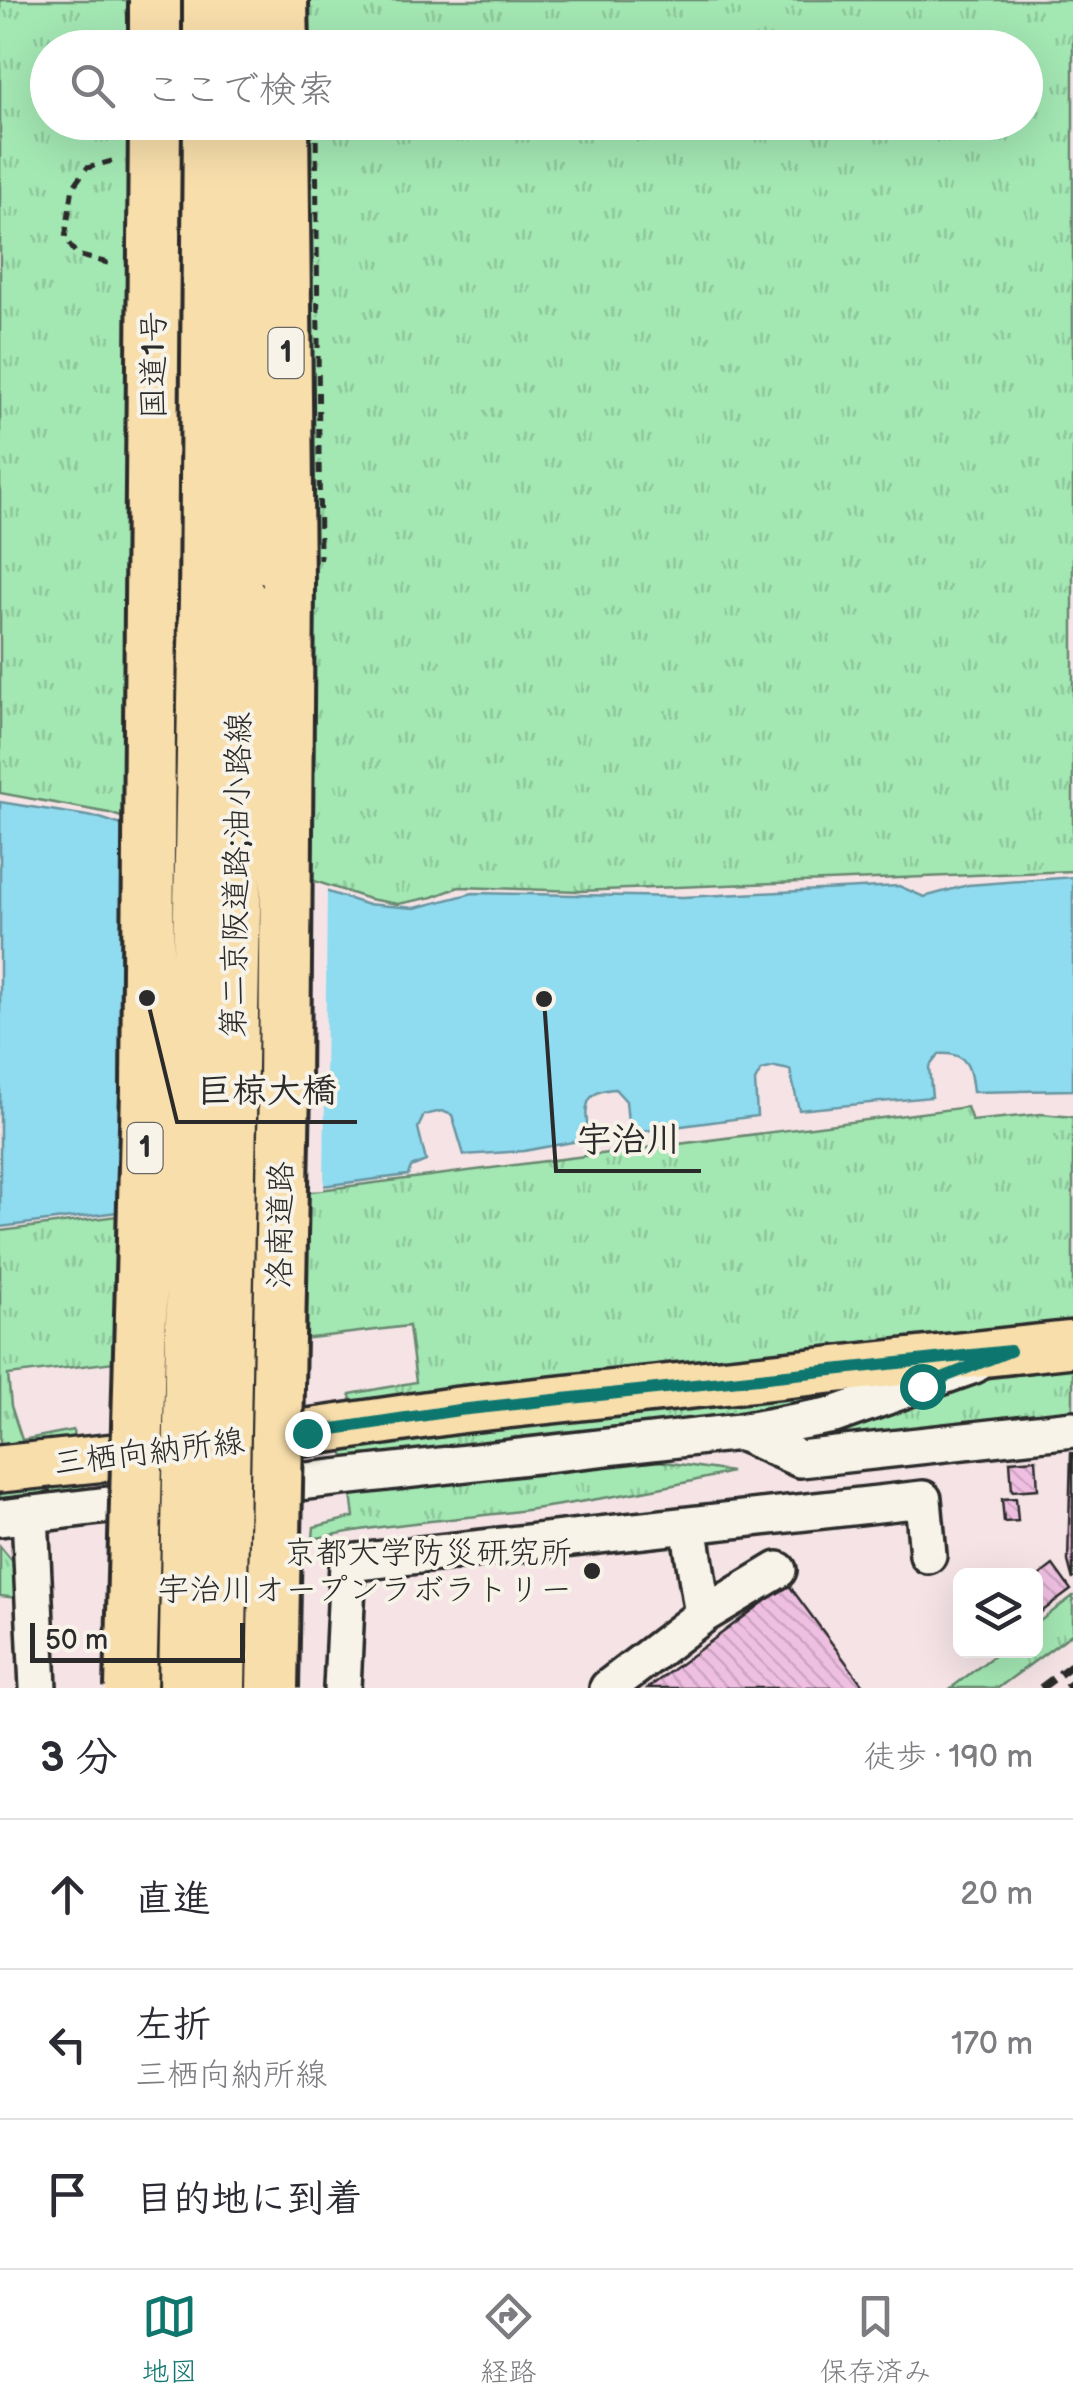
<!DOCTYPE html>
<html lang="ja">
<meta charset="utf-8">
<style>
:root{--surface:#fff;--page:#f2f2f3;--text:#2b2b33;--muted:#7c7c81;--line:#e1e1e2;--accent:#0f766e}
body{margin:0;font-family:"Balsamiq Sans","Klee One",sans-serif;background:var(--page);color:var(--text)}
.controls{position:absolute;right:30px;bottom:30px;display:grid;overflow:hidden;border-radius:15px;box-shadow:0 10px 40px #0002}
.controls button{width:90px;height:90px;display:grid;place-items:center;padding:0;border:0;border-bottom:2px solid var(--line);background:var(--surface);color:var(--text);font:50px sans-serif}
.scale{position:absolute;left:30px;bottom:25px;width:215px;box-sizing:border-box;padding-left:10px;border:5px solid #2b2b2b;border-top:0;font-size:28px;line-height:35px;white-space:nowrap;color:#2b2b2b;-webkit-text-stroke:8px #f7f3e8;paint-order:stroke}
.stop{position:absolute;width:30px;height:30px;margin:-22px;border:8px solid #0f766e;border-radius:50%;background:#fff}
.stop.end{background:#0f766e;border-color:#fff;box-shadow:0 2px 10px #0008}
.list{margin:0;padding:0;list-style:none}
h2{display:flex;justify-content:space-between;align-items:center;height:130px;margin:0;padding:0 40px;font-size:42px}
h2 small{font-size:32px;font-weight:400;color:var(--muted)}
.list li{display:grid;grid-template-columns:65px 1fr auto;gap:30px;align-items:center;box-sizing:border-box;height:150px;padding:0 40px;border-top:2px solid var(--line)}
.list b{display:block;font-size:38px;white-space:nowrap}
.list p{margin:0;font-size:32px;white-space:nowrap;color:var(--muted)}
.list em{font-size:32px;font-style:normal;color:var(--muted)}
.icon{flex:none;width:55px;height:55px;fill:none;stroke:currentColor;stroke-width:2;stroke-linecap:round;stroke-linejoin:round}
.map{position:relative;flex:none;width:1073px;height:1688px;overflow:hidden}
.search{position:absolute;background:var(--surface);box-shadow:0 10px 40px #0002;left:30px;right:30px;top:30px;height:110px;display:flex;align-items:center;gap:25px;box-sizing:border-box;padding:0 35px;border-radius:55px;color:var(--muted);font-size:38px}
.sheet{height:580px;background:var(--surface)}
nav{display:flex;justify-content:space-around;align-items:center;box-sizing:border-box;height:140px;border-top:2px solid var(--line);background:var(--surface);font-size:28px;color:var(--muted)}
nav a{display:grid;justify-items:center;gap:5px}
nav .on{color:var(--accent)}
.map>svg:first-child{display:block}
</style>
<div class="map">
<svg width="1073" height="1688" viewBox="0 0 1073 1688">
<defs>
<pattern id="grass-tufts" width="24" height="20" patternUnits="userSpaceOnUse" patternTransform="scale(2.5)"><rect width="24" height="20" fill="#a3e7b3"/><path d="M3 7l-1-3M5 7V3M7 7l1-3M15 17l-1-3M17 17v-4M19 17l1-3" fill="none" stroke="#8cc69a"/></pattern>
<pattern id="building-back-hatch" width="6" height="6" patternUnits="userSpaceOnUse" patternTransform="scale(2.5)"><rect width="6" height="6" fill="#efbfe2"/><path d="M-1 5l2 2M0 0l6 6M5-1l2 2" fill="none" stroke="#cda4c2"/></pattern>
</defs>
<rect width="100%" height="100%" fill="#f5e3e6"/>
<filter id="ink" filterUnits="userSpaceOnUse"><feTurbulence type="fractalNoise" baseFrequency=".01" numOctaves="2"/><feDisplacementMap in="SourceGraphic" scale="20" xChannelSelector="R" yChannelSelector="G"/><feConvolveMatrix kernelMatrix="1 2 1 2 8 2 1 2 1" color-interpolation-filters="sRGB"/></filter>
<g filter="url(#ink)">
<path fill="url(#grass-tufts)" stroke="#67896f" stroke-width="2.5" fill-rule="evenodd" d="M 0,0 L 1073,0 L 1073,871 L 579,891 L 459,887 L 433,897 L 398,904 L 369,899 L 109,813 L 0,793 ZM 48,48 L 1026,48 L 1026,122 L 48,122 Z
M 967,1107 L 972,1121 L 1041,1114 L 1073,1117 L 1073,1334 L 353,1411 L 350,1394 L 416,1382 L 409,1326 L 8,1375 L 11,1406 L 22,1440 L 73,1430 L 75,1452 L 0,1461 L 0,1231 Z
M 1073,1353 L 1073,1413 L 813,1440 L 811,1436 L 930,1394 Z
M 907,1378 L 761,1416 L 344,1464 L 342,1440 Z
M 619,1455 L 731,1472 C 664,1489 596,1500 527,1510 C 455,1520 384,1523 313,1539 L 314,1527 L 354,1517 L 350,1486 Z
M 83,1478 L 85,1498 L 0,1507 L 0,1486 Z
M 0,1546 L 18,1568 L 17,1598 L 0,1596 Z
M 1073,1596 L 1073,1633 L 998,1688 L 951,1688 L 1000,1651 L 1036,1650 L 1036,1624 Z"/>
<path fill="#8fdbef" stroke="#6795a1" stroke-width="2.5" d="M 0,802 L 100,818 L 365,904 L 415,908 L 473,893 L 683,897 L 899,886 L 924,897 L 968,885 L 1073,877 L 1073,1090 L 973,1092 C 970,1067 968,1052 939,1054 L 929,1067 L 932,1097 L 799,1110 L 790,1070 L 775,1067 L 761,1070 L 755,1081 L 757,1116 L 629,1133 L 626,1101 L 615,1089 C 579,1091 586,1112 589,1139 L 524,1151 L 464,1155 L 452,1115 L 442,1111 L 424,1115 L 418,1128 L 426,1161 L 411,1167 L 408,1175 L 0,1227 Z"/>
<path fill="#f5e3e6" d="M 265,866 L 327,887 L 324,1190 L 306,1191 Z"/>
<path fill="url(#building-back-hatch)" stroke="#2b2b2b" stroke-width="2.5" d="M 1071,1453 L 1073,1453 L 1073,1580 L 1068,1561 Z
M 1036,1459 L 1038,1489 L 1012,1491 L 1010,1461 Z
M 1016,1498 L 1018,1521 L 1004,1522 L 1002,1499 Z
M 1053,1565 L 1071,1590 L 1036,1616 L 1036,1578 Z
M 788,1584 L 865,1688 L 648,1688 Z"/>
<g fill="none" stroke-linecap="round" stroke-linejoin="round">
<defs>
<path id="minor" d="M 740,1432 L 800,1459 L 1073,1429
M 254,1487 L 740,1432 L 834,1415 L 974,1365
M 30,1514 L 38,1688
M 0,1518 L 158,1499
M 689,1525 L 703,1615
M 342,1688 L 348,1563 L 923,1499 L 928,1555
M 608,1688 L 703,1615 L 778,1570"/>
<path id="major" d="M 240,1442 L 459,1410 L 1073,1344
M 0,1469 L 172,1451"/>
<path id="highway" d="M 204,0 L 204,48
M 240,0 L 241,48
M 282,0 L 283,48
M 205,122 L 205,598
M 241,122 L 241,599
M 283,122 L 288,583"/>
</defs>
<use href="#minor" stroke="#2b2b2b" stroke-width="42"/>
<use href="#major" stroke="#2b2b2b" stroke-width="52"/>
<use href="#highway" stroke="#2b2b2b" stroke-width="58"/>
<path stroke="#2b2b2b" stroke-width="5" stroke-dasharray="10 8" stroke-linecap="butt" d="M 108,263 L 77,255 L 65,238 L 73,187 L 87,168 L 119,159"/>
<use href="#minor" stroke="#f7f3e8" stroke-width="35"/>
<use href="#major" stroke="#f8deab" stroke-width="45"/>
<use href="#highway" stroke="#f8deab" stroke-width="50"/>
<path stroke="#2b2b2b" stroke-width="8" stroke-dasharray="15 8" stroke-linecap="butt" d="M 1041,1688 L 1073,1664
M 1066,1688 L 1073,1683"/>
<defs>
<path id="highway-bridge" d="M 155,48 L 155,0
M 131,1688 L 147,1090 L 155,122
M 184,1688 L 205,598
M 220,1688 L 241,599
M 272,1688 L 284,1087 L 288,583"/>
</defs>
<use href="#highway-bridge" stroke="#2b2b2b" stroke-width="58" stroke-linecap="butt"/>
<path stroke="#2b2b2b" stroke-width="5" stroke-dasharray="10 8" stroke-linecap="butt" d="M 316,122 L 320,560"/>
<use href="#highway-bridge" stroke="#f8deab" stroke-width="50"/>
</g>
</g>
<g fill="none" stroke-linecap="round" stroke-linejoin="round" filter="url(#ink)">
<path stroke="#0f766e" stroke-width="12" d="M 307,1433 L 459,1410 L 1010,1351 L 922,1386"/>
</g>
<circle fill="#2b2b2b" stroke="#f7f3e8" stroke-width="4" cx="592" cy="1571" r="10"/>
<g text-anchor="middle" dominant-baseline="central" stroke-width="8" stroke-linejoin="round" paint-order="stroke">
<g fill="#f7f3e8" stroke="#686764" stroke-width="2.5">
<rect x="268.5" y="328" width="35" height="50" rx="8"/>
<rect x="127.5" y="1123" width="35" height="50" rx="8"/>
</g>
<g font-size="30" font-weight="bold" fill="#2b2b2b">
<text x="286" y="353">1</text>
<text x="145" y="1148">1</text>
</g>
<g font-size="32" fill="#2b2b2b" stroke="#f7f3e8">
<text transform="translate(154 365) rotate(-90)">国道1号</text>
<text transform="translate(237 875) rotate(-89)">第二京阪道路;油小路線</text>
<text transform="translate(281 1225) rotate(-89)">洛南道路</text>
<text transform="translate(149 1453) rotate(-7)">三栖向納所線</text>
</g>
<g font-size="32" fill="#2b2b2b" stroke="#f7f3e8" text-anchor="end">
<text x="572" y="1553">京都大学防災研究所<tspan x="572" dy="37">宇治川オープンラボラトリー</tspan></text>
</g>
</g>
<path fill="none" stroke="#2b2b2b" stroke-width="4" d="M147 998L177 1122H357M544 999L556 1171H701"/>
<g fill="#2b2b2b" stroke="#f7f3e8" stroke-width="4">
<circle cx="147" cy="998" r="10"/>
<circle cx="544" cy="999" r="10"/>
</g>
<g font-size="35" text-anchor="middle" font-weight="bold" fill="#2b2b2b" stroke="#f7f3e8" stroke-width="8" stroke-linejoin="round" paint-order="stroke">
<text x="267" y="1102">巨椋大橋</text>
<text x="629" y="1151">宇治川</text>
</g>
</svg>
<div class="controls">
<button><svg class="icon" aria-label="layers" viewBox="0 0 24 24"><path d="M12 4l9 5-9 5-9-5zM3 14l9 5 9-5"/></svg></button>
</div>
<div class="scale">50 m</div>
<div class="stop" style="left:922px;top:1386px"></div>
<div class="stop end" style="left:307px;top:1433px"></div>
<div class="search"><svg class="icon" aria-label="search" viewBox="0 0 24 24"><circle cx="10" cy="10" r="6"/><path d="M15 15l6 6"/></svg>ここで検索</div>
</div>
<section class="sheet">
<h2>3 分<small>徒歩 · 190 m</small></h2>
<ul class="list">
<li><svg class="icon" aria-label="ahead" viewBox="0 0 24 24"><path d="M12 20V5M6 11l6-6 6 6"/></svg><div><b>直進</b></div><em>20 m</em></li>
<li><svg class="icon" aria-label="left" viewBox="0 0 24 24"><path d="M17 20v-9H6M10 6l-5 5 5 5"/></svg><div><b>左折</b><p>三栖向納所線</p></div><em>170 m</em></li>
<li><svg class="icon" aria-label="arrive" viewBox="0 0 24 24"><path d="M6 21V4h12l-3 4 3 4H6"/></svg><div><b>目的地に到着</b></div></li>
</ul>
</section>
<nav>
<a class="on"><svg class="icon" aria-label="map" viewBox="0 0 24 24"><path d="M3 6l6-2 6 2 6-2v14l-6 2-6-2-6 2zM9 4v14M15 6v14"/></svg>地図</a>
<a><svg class="icon" aria-label="directions" viewBox="0 0 24 24"><path d="M12 3l9 9-9 9-9-9zM9 14v-3h6M13 9l2 2-2 2"/></svg>経路</a>
<a><svg class="icon" aria-label="saved" viewBox="0 0 24 24"><path d="M7 4h10v16l-5-4-5 4z"/></svg>保存済み</a>
</nav>
